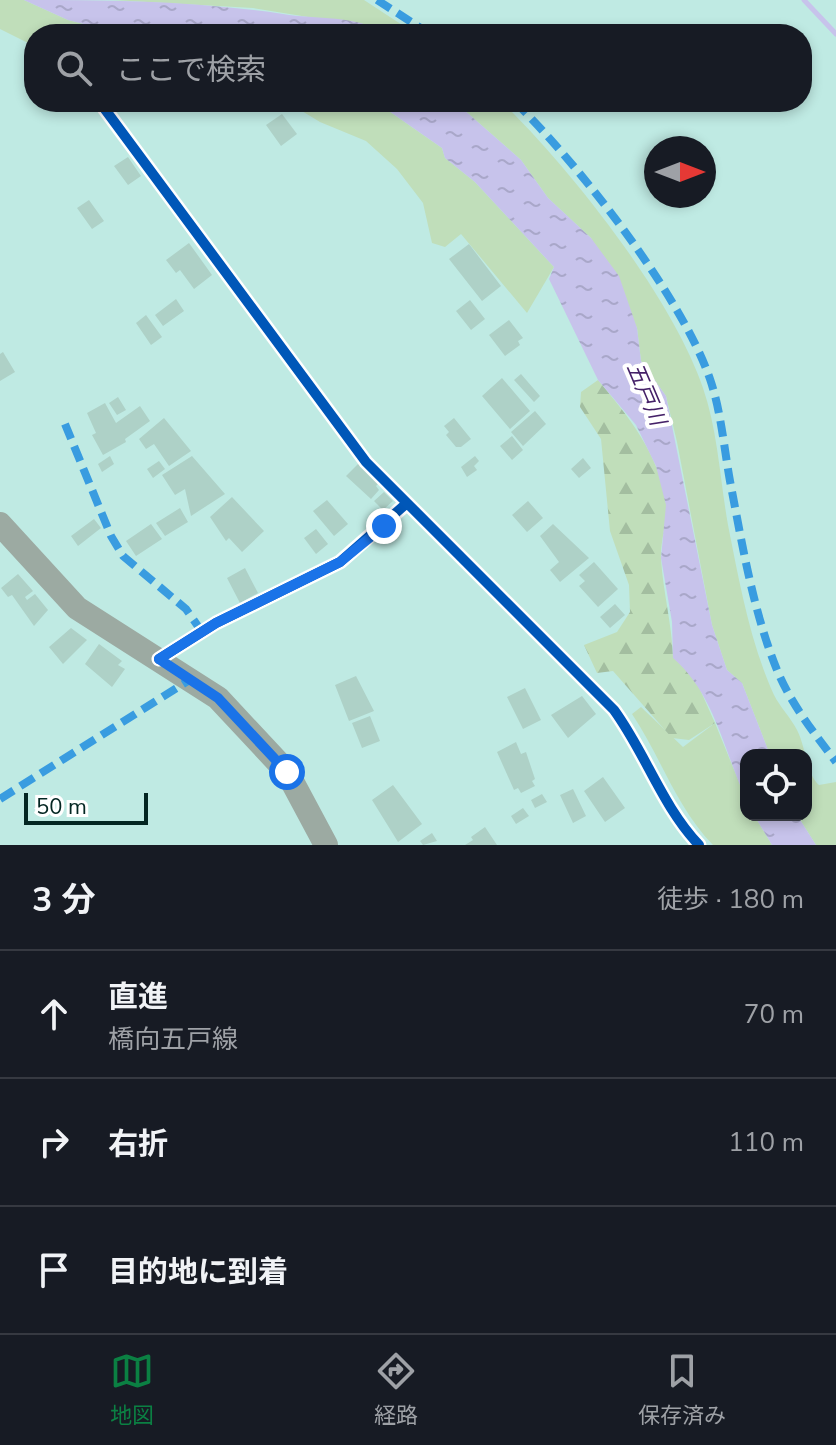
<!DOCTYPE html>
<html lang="ja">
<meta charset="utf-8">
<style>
:root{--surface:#171b24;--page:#242831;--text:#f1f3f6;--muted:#9ea1a6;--line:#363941;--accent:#0b8043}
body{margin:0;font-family:"Nunito Sans","Noto Sans JP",sans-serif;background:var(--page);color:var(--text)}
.controls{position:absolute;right:24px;bottom:24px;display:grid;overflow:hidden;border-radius:16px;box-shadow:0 4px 12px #0003}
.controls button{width:72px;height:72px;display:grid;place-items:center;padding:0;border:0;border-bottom:2px solid var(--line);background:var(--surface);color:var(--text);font:40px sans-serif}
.compass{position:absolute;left:644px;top:136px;width:72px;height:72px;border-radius:50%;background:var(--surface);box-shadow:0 4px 12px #0003;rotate:90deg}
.scale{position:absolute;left:24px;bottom:20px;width:124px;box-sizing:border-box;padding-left:8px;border:4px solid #032622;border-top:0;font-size:22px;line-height:28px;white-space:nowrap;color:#032622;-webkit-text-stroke:6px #fff;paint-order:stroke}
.stop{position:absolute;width:24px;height:24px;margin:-18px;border:6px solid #1a73e8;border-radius:50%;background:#fff}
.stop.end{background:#1a73e8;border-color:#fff;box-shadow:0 2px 8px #0008}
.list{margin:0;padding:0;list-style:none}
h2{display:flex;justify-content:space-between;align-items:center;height:104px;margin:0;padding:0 32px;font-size:34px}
h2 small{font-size:26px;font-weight:400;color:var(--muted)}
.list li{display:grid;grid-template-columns:52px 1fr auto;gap:24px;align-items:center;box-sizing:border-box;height:128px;padding:0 32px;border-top:2px solid var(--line)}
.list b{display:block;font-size:30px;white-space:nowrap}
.list p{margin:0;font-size:26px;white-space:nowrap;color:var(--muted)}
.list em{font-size:26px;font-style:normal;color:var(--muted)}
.icon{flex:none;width:44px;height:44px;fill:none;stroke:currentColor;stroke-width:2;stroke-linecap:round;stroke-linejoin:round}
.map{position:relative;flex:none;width:836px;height:845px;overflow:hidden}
.search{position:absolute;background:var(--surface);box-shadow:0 4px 12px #0003;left:24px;right:24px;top:24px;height:88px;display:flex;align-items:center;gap:20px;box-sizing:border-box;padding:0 28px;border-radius:32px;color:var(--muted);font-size:30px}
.sheet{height:488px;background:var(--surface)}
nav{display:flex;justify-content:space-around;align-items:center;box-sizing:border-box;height:112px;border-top:2px solid var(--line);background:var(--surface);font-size:22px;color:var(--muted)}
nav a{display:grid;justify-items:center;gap:4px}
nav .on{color:var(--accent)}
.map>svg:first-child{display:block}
</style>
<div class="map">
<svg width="836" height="845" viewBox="0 0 836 845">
<defs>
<pattern id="forest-firs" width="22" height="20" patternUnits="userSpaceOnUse" patternTransform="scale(2)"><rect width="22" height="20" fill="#c0deba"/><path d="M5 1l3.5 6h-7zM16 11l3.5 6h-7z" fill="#a3bea0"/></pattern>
<pattern id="water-ripples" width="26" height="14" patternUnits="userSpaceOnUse" patternTransform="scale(2)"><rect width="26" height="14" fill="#c7c3eb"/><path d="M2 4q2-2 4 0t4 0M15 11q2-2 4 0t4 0" fill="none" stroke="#a9a7c9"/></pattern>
</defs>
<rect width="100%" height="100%" fill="#bfeae3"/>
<path fill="#c0deba" d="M 0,0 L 24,0 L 68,20 L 123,34 L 34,34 L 34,46 L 0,29 Z
M 112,0 L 364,0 L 416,34 L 385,34 L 376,28 L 253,8 Z
M 287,102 L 376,102 L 442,148 L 445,158 L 475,182 L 554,267 L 527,313 L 461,234 L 445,247 L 432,243 L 423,203 L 397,169 L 366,141 L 320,122 Z
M 455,102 L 502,102 C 571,169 672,297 703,388 C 718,432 720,480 728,525 C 739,580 750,643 774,695 C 780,707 791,718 797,730 C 806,747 806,774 819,785 L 836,782 L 836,845 L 816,845 L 797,815 L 806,815 L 806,755 L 770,755 L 742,683 L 727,670 L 712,625 L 677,442 L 666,396 L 641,361 L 637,328 L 591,238 L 548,198 L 521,160 Z
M 641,707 L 683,747 L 715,723 L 746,799 L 746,815 L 754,815 L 772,845 L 713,845 C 676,807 661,757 632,714 Z"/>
<path fill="url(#forest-firs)" d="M 598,380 C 629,417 659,454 666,503 C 668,521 660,541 661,559 C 663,592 672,624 673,657 L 694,676 L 715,723 L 689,740 L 672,738 L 613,671 L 597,673 L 584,645 L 617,632 L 630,612 L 629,585 L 610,531 L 601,439 L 580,407 L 581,392 Z"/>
<path fill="url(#water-ripples)" d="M 24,0 C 111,0 197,1 283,14 C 316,20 356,14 385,34 L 123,34 L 68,20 Z
M 376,102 L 455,102 L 521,160 L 548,198 L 591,238 L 619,276 L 637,328 L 641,361 L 666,396 L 712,625 L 727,670 L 742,683 L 770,755 L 746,755 L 746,799 C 724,751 714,693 673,658 L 672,622 L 661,558 L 666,505 L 656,466 L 636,425 L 598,380 L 549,279 L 554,267 L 475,182 L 445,158 L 442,148 Z
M 754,815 L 797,815 L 816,845 L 772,845 Z"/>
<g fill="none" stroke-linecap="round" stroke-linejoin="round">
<path stroke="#c7c3eb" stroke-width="5" d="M 804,0 L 836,34"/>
</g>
<path fill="#aed1c7" d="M 282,114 L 297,134 L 281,146 L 266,125 Z
M 128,157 L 141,176 L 128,185 L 114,166 Z
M 89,200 L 104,221 L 92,229 L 77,208 Z
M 189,243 L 212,275 L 194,289 L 180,270 L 176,273 L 166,260 Z
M 469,244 L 501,286 L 482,301 L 449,259 Z
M 176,299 L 184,311 L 163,326 L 155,315 Z
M 470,300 L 485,319 L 471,330 L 456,311 Z
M 146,315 L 162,337 L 151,345 L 136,323 Z
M 509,320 L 523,338 L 518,341 L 520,345 L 505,356 L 489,335 Z
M 3,352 L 15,372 L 0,381 L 0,354 Z
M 521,374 L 540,396 L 534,402 L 514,380 Z
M 502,378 L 530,411 L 510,429 L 482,396 Z
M 118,397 L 126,410 L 117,415 L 109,403 Z
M 105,403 L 116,423 L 140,406 L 150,421 L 125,439 L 126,442 L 103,455 L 92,435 L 96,433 L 87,413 Z
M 535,411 L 546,424 L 523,446 L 511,432 Z
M 164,418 L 191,451 L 169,466 L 154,444 L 146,449 L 139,439 Z
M 454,418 L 471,439 L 461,447 L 456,447 L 446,435 L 449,432 L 444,426 Z
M 512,436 L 523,450 L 512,460 L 500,446 Z
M 110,456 L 114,464 L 102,472 L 98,464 Z
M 192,456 L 225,494 L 191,516 L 185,489 L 175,495 L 162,475 Z
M 475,456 L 479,461 L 474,466 L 477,470 L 467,477 L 461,467 Z
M 583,458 L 591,468 L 579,478 L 571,469 Z
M 159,461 L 165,469 L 153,478 L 147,469 Z
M 359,463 L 379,483 L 376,486 L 379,490 L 371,499 L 346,476 Z
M 384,492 L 393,501 L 383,510 L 374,501 Z
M 232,497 L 264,531 L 242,552 L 229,538 L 226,541 L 210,517 Z
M 327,500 L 348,524 L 334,536 L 313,511 Z
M 528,501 L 543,518 L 527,532 L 512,515 Z
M 180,508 L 188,522 L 165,536 L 156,523 Z
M 94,519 L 101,528 L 78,546 L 71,536 Z
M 151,524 L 162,539 L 136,556 L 126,541 Z
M 553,524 L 589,558 L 560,582 L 550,570 L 559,562 L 540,536 Z
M 316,529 L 328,544 L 316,554 L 304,538 Z
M 594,562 L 618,589 L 598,607 L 579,586 L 585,581 L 579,575 Z
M 245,568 L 258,593 L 240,603 L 227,578 Z
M 18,574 L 33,591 L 25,597 L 27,600 L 35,594 L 48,610 L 34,626 L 12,595 L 8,597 L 1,588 Z
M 615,604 L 625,615 L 610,628 L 600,617 Z
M 71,628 L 87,640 L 63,664 L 49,647 Z
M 99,644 L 122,661 L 118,665 L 125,669 L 112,687 L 85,664 Z
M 356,676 L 374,711 L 349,721 L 335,685 Z
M 525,688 L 541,720 L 523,729 L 507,697 Z
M 582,696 L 596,714 L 568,738 L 551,715 Z
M 370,716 L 380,741 L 362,748 L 352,723 Z
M 516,742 L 521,754 L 526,752 L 535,779 L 532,781 L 535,786 L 521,793 L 518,788 L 514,790 L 497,752 Z
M 603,777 L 625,808 L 605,822 L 584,791 Z
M 393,785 L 422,824 L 398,842 L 372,800 Z
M 573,789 L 586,816 L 573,823 L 560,795 Z
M 542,794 L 547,802 L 535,808 L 531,800 Z
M 523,808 L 529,816 L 516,824 L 511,816 Z
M 485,827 L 497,845 L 465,845 L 473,840 L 471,837 Z
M 432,833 L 437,841 L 423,845 L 420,841 Z"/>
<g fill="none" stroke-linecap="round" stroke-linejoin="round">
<path stroke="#a4a9a2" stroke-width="14" d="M 104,108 L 366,462 L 614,710 C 646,754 662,806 699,845
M 159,659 L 216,623 L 340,562 L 407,503"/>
<path stroke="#9caaa2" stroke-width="24" d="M 0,524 L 77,608 L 218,698 L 287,772 L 326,845"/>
<path stroke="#399ce0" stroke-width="8" stroke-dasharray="16 8" stroke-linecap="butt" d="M 377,0 L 430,34
M 515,102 C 579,165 681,295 710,379 C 721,411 724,448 730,481 C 742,543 753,611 777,670 C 791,704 814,733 836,762
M 65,424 L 111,536 L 123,556 L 186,609 L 202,632
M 0,799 L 191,679"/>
<defs>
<path id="cycleway" d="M 104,108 L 366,462 L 614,710 C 646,754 662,806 699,845
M 159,659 L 216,623 L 340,562 L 407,503"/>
</defs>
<use href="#cycleway" stroke="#fff" stroke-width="15"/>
<use href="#cycleway" stroke="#0057b8" stroke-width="10"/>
</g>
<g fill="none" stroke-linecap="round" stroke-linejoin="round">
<path stroke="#1a73e8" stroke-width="10" d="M 287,772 L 218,698 L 159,659 L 216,623 L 340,562 L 384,526"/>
</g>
<g text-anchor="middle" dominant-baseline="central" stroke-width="8" stroke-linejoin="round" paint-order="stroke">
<g font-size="22" font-style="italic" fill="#452168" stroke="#fff">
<text transform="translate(646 394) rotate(67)">五戸川</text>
</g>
</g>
</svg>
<div class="controls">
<button><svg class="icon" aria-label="locate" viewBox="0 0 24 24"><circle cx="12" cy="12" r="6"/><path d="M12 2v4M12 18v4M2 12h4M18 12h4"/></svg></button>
</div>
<svg class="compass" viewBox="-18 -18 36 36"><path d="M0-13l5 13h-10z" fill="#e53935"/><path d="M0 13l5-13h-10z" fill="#9ea1a6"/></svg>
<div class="scale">50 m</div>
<div class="stop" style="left:287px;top:772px"></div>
<div class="stop end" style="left:384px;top:526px"></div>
<div class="search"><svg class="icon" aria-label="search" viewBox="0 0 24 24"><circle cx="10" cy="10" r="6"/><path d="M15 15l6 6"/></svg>ここで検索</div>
</div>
<section class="sheet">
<h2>3 分<small>徒歩 · 180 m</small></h2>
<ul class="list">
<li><svg class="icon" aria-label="ahead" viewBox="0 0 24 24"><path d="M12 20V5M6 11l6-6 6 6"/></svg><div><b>直進</b><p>橋向五戸線</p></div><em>70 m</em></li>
<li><svg class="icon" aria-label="right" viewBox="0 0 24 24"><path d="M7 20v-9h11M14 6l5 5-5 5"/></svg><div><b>右折</b></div><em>110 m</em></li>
<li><svg class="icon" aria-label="arrive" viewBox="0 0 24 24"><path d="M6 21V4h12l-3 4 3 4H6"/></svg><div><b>目的地に到着</b></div></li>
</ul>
</section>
<nav>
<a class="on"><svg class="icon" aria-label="map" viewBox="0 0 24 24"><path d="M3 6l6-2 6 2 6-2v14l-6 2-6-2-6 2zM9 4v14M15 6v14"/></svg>地図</a>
<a><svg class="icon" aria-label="directions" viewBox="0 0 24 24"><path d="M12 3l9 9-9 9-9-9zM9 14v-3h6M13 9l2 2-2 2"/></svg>経路</a>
<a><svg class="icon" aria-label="saved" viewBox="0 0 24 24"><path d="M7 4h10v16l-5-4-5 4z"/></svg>保存済み</a>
</nav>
